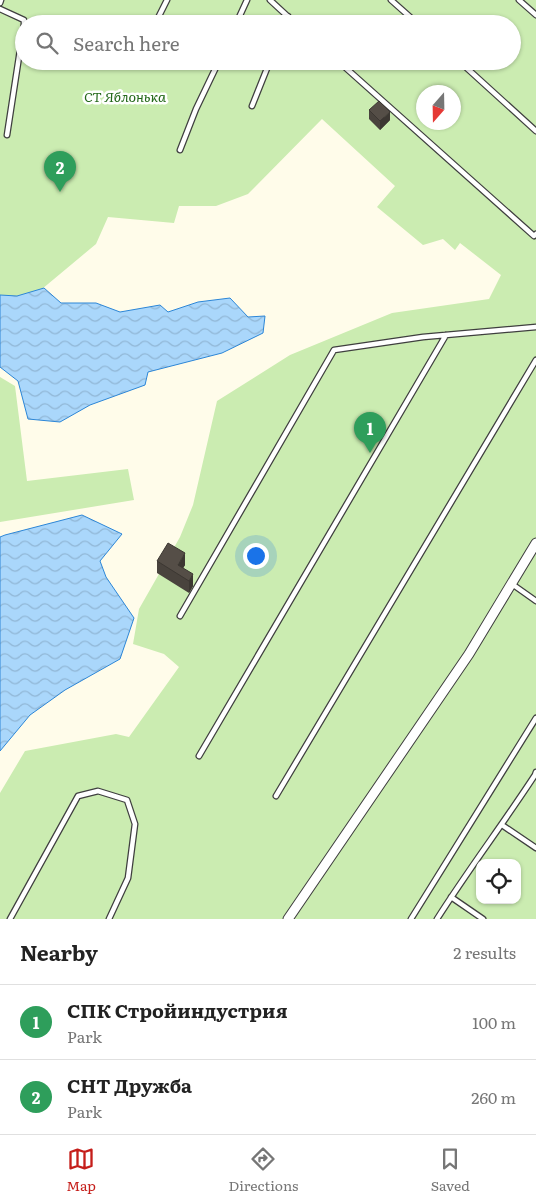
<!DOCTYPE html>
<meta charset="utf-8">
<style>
:root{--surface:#fff;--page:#f6f6f6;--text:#222;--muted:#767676;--line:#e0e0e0;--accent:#c51e1a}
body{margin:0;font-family:Literata,serif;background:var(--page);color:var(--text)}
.controls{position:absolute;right:15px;bottom:15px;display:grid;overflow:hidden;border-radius:10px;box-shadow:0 1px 4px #0004}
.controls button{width:45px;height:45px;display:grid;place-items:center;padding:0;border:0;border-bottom:1px solid var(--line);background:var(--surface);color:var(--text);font:25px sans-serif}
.compass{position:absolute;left:416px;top:85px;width:45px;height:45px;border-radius:50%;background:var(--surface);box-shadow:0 1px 4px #0004;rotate:200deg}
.you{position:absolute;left:255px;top:555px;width:18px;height:18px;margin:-12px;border:4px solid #fff;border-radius:50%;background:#1a73e8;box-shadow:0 0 0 8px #1a73e833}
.badge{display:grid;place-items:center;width:32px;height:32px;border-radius:50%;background:var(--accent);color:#fff;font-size:16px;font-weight:700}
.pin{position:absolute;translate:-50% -41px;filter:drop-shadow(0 1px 2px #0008)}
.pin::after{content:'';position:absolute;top:26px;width:18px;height:15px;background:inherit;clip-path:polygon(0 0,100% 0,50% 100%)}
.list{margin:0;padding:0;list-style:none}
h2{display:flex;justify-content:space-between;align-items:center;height:65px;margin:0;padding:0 20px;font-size:21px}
h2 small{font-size:16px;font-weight:400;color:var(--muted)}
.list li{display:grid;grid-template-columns:32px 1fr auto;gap:15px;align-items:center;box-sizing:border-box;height:75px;padding:0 20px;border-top:1px solid var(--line)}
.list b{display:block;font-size:19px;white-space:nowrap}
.list p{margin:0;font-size:16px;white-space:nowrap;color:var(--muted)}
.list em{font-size:16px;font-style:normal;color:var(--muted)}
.icon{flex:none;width:28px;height:28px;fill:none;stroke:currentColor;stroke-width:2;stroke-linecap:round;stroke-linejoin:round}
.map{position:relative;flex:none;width:536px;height:919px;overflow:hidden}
.search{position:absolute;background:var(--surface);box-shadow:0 1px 4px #0004;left:15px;right:15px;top:15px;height:55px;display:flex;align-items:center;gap:12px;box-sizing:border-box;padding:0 18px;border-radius:28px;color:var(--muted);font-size:19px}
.sheet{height:215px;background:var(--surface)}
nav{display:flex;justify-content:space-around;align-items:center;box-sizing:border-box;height:70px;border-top:1px solid var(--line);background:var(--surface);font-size:14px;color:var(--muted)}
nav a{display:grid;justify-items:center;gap:2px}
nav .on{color:var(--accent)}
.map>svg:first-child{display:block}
</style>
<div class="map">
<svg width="536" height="919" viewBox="0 0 536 919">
<defs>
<pattern id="water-waves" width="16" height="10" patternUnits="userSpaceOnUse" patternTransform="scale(1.25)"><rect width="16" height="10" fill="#aad7fb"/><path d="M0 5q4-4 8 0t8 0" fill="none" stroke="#91b7d6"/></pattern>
</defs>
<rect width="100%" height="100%" fill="#fffcea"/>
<path fill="#cbecb1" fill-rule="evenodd" d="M 0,0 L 536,0 L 536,919 L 0,919 L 0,793 L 25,751 L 116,734 L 129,737 L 179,667 L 164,654 L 133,644 L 139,609 L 180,537 L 193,505 L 217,401 L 290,355 L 392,313 L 489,299 L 501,275 L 460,243 L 455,250 L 443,239 L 423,245 L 377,207 L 395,186 L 322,119 L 248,194 L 216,206 L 179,206 L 174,223 L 108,217 L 96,244 L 0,324 ZM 24,24 L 512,24 L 512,61 L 24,61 ZM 424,92 L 454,92 L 454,122 L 424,122 ZM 480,863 L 517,863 L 517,900 L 480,900 Z
M 0,377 L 15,386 L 27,481 L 128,469 L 134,500 L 0,522 Z"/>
<path fill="url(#water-waves)" stroke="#2c86d7" d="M 44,288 L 61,303 L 96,303 L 120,312 L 160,305 L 168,312 L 198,302 L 230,298 L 248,317 L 265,316 L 263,333 L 222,353 L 148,372 L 145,385 L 90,405 L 60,422 L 28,419 L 18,381 L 0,367 L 0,295 L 17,296 Z
M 82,515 L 122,534 L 100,561 L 106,577 L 134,618 L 120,659 L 65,690 L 30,715 L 0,751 L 0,537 L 5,535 Z"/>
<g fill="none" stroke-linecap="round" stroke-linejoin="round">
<defs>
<path id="service" d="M 270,0 L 296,24
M 391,0 L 418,24
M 519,0 L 536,15
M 0,3 L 1,0
M 0,9 L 24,20 L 24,24
M 155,24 L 167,0
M 236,24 L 247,0
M 285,24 L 288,16
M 338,61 L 534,236 L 536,234
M 459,61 L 536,131
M 252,106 L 270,61
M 7,135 L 24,24
M 180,150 L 196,109 L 219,61
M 512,584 L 536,601
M 180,616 L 334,350 L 423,337 L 536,327
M 199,756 L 446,335
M 276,796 L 536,360
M 502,825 L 536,848
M 451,897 L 483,919
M 10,919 L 78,796 L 98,791 L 127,800 L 135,824 L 128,878 L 109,919
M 411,919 L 536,718
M 437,919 C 468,870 503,824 535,775 L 536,772"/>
<path id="minor" d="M 288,919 L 469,654 L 536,543"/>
</defs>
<use href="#service" stroke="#3f3f3f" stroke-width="7"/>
<use href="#minor" stroke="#3f3f3f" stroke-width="11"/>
<use href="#service" stroke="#fff" stroke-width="4.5"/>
<use href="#minor" stroke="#fff" stroke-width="9"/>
</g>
<path fill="#49433d" d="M 369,110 L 390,120 L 380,130 L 369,119 Z
M 157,561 L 185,565 L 183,568 L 193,586 L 189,593 L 157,573 Z"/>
<path fill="#3c3732" d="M 390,112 L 390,120 L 380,130 L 380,121 Z
M 185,553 L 185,565 L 179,575 L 178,565 Z
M 193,574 L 193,586 L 189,593 L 189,581 Z"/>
<path fill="#554e47" stroke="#3c3732" d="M 379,101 L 390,112 L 380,121 L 369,110 Z
M 168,543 L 185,553 L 178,565 L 193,574 L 189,581 L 157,561 Z"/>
<g text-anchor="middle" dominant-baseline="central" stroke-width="5" stroke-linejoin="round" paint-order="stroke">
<g font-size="14" font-style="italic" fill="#226718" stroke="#fff">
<text x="125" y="96">СТ Яблонька</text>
</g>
</g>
</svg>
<div class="controls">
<button><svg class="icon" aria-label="locate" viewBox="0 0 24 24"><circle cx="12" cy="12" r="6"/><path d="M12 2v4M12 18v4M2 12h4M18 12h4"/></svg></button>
</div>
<svg class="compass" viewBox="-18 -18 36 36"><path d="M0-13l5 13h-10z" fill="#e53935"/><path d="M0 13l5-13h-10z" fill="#767676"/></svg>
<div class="you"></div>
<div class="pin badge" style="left:370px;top:453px;background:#2e9e5b">1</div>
<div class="pin badge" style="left:60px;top:192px;background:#2e9e5b">2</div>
<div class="search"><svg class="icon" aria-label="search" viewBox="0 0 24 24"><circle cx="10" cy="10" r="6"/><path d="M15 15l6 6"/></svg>Search here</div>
</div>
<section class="sheet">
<h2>Nearby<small>2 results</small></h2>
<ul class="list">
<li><span class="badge" style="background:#2e9e5b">1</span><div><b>СПК Стройиндустрия</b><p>Park</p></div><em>100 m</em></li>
<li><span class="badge" style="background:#2e9e5b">2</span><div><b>СНТ Дружба</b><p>Park</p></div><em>260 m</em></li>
</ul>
</section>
<nav>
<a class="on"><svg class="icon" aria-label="map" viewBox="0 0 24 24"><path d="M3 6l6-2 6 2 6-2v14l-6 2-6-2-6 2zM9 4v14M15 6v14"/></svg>Map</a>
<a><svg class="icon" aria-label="directions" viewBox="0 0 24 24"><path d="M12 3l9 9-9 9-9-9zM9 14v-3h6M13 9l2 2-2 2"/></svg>Directions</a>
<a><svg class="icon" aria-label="saved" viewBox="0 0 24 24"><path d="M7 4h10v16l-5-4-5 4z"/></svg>Saved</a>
</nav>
